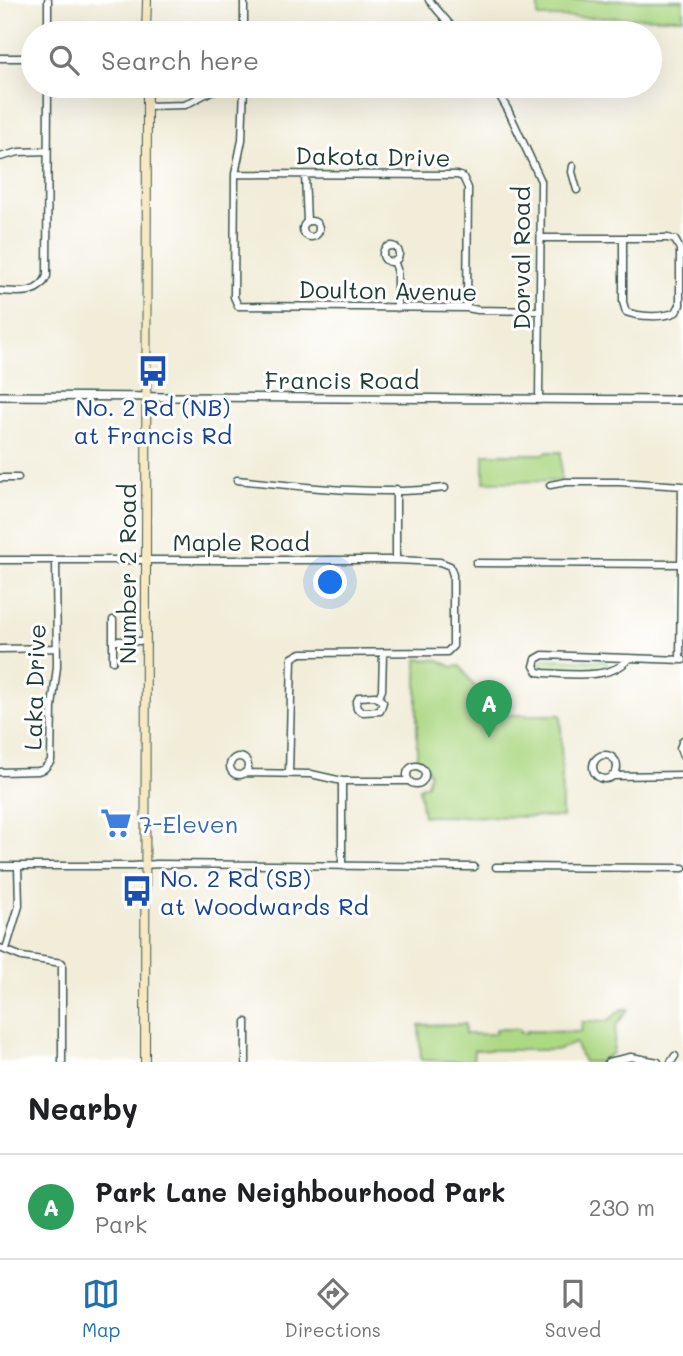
<!DOCTYPE html>
<style>
:root{--surface:#fff;--page:#f2f2f2;--text:#202124;--muted:#757577;--line:#e0e0e0;--accent:#1f6fb2}
body{margin:0;font-family:Mali,sans-serif;background:var(--page);color:var(--text)}
.you{position:absolute;left:331px;top:583px;width:24px;height:24px;margin:-18px;border:5px solid #fff;border-radius:50%;background:#1a73e8;box-shadow:0 0 0 10px #1a73e833}
.badge{display:grid;place-items:center;width:46px;height:46px;border-radius:50%;background:var(--accent);color:#fff;font-size:23px;font-weight:700}
.pin{position:absolute;translate:-50% -58px;filter:drop-shadow(0 2px 4px #0008)}
.pin::after{content:'';position:absolute;top:37px;width:24px;height:21px;background:inherit;clip-path:polygon(0 0,100% 0,50% 100%)}
.list{margin:0;padding:0;list-style:none}
h2{display:flex;justify-content:space-between;align-items:center;height:91px;margin:0;padding:0 28px;font-size:30px}
h2 small{font-size:23px;font-weight:400;color:var(--muted)}
.list li{display:grid;grid-template-columns:46px 1fr auto;gap:21px;align-items:center;box-sizing:border-box;height:105px;padding:0 28px;border-top:2px solid var(--line)}
.list b{display:block;font-size:26px;white-space:nowrap}
.list p{margin:0;font-size:23px;white-space:nowrap;color:var(--muted)}
.list em{font-size:23px;font-style:normal;color:var(--muted)}
.icon{flex:none;width:38px;height:38px;fill:none;stroke:currentColor;stroke-width:2;stroke-linecap:round;stroke-linejoin:round}
.map{position:relative;flex:none;width:683px;height:1062px;overflow:hidden}
.search{position:absolute;background:var(--surface);box-shadow:0 7px 28px #0002;left:21px;right:21px;top:21px;height:77px;display:flex;align-items:center;gap:18px;box-sizing:border-box;padding:0 24px;border-radius:38px;color:var(--muted);font-size:26px}
.sheet{height:196px;background:var(--surface)}
nav{display:flex;justify-content:space-around;align-items:center;box-sizing:border-box;height:98px;border-top:2px solid var(--line);background:var(--surface);font-size:19px;color:var(--muted)}
nav a{display:grid;justify-items:center;gap:4px}
nav .on{color:var(--accent)}
.map>svg:first-child{display:block}
</style>
<div class="map">
<svg width="683" height="1062" viewBox="0 0 683 1062">
<rect width="100%" height="100%" fill="#fff"/>
<filter id="ink" filterUnits="userSpaceOnUse"><feTurbulence type="fractalNoise" baseFrequency=".0143" numOctaves="2"/><feDisplacementMap in="SourceGraphic" scale="14" xChannelSelector="R" yChannelSelector="G"/><feConvolveMatrix kernelMatrix="1 2 1 2 8 2 1 2 1" color-interpolation-filters="sRGB"/></filter>
<filter id="wash" filterUnits="userSpaceOnUse"><feTurbulence type="fractalNoise" baseFrequency=".00686" numOctaves="4" result="noise"/><feDisplacementMap in="SourceGraphic" scale="28" xChannelSelector="R" yChannelSelector="G"/><feGaussianBlur stdDeviation="1.57" result="paint"/><feColorMatrix in="noise" values="0 0 0 0 0 0 0 0 0 0 0 0 0 0 0 0 0 1.4 0 .05"/><feComposite in="paint" operator="in"/></filter>
<g filter="url(#wash)">
<rect width="100%" height="100%" fill="#f1edd9"/>
<path fill="#add884" stroke="#668a5c" stroke-width="2" d="M 538,0 L 683,0 L 683,18 L 538,17 Z
M 546,452 L 561,452 L 561,481 L 484,482 L 484,454 L 545,454 Z
M 417,659 L 439,660 L 452,667 L 460,666 L 495,715 L 561,715 L 562,817 L 423,816 L 419,788 L 427,784 L 430,774 L 426,766 L 417,762 Z
M 544,659 L 605,661 L 608,665 L 592,671 L 544,669 L 539,664 Z
M 622,1009 L 628,1009 L 616,1026 L 613,1053 L 598,1062 L 584,1062 L 575,1043 L 556,1050 L 474,1050 L 473,1062 L 421,1060 L 419,1025 L 465,1024 L 465,1034 L 495,1034 L 495,1029 L 519,1029 L 520,1033 L 526,1033 L 526,1031 L 581,1032 L 582,1022 L 608,1021 Z"/>
</g>
<g filter="url(#ink)">
<g fill="none" stroke-linecap="round" stroke-linejoin="round">
<defs>
<path id="minor" d="M 48,0 L 48,33
M 429,0 L 457,33
M 244,33 L 244,0
M 0,58 L 33,58
M 238,86 L 408,86
M 244,86 L 242,140 L 235,174 L 234,297 L 238,306 L 467,308 L 478,310 L 539,311
M 494,86 L 508,110 L 541,181 L 539,400
M 147,106 L 185,105 L 211,91 L 234,86
M 0,157 L 19,152 L 47,151
M 573,166 L 572,172 L 577,190
M 235,174 L 457,175 L 463,177 L 468,188 L 467,308
M 305,175 L 307,222
M303 229a8 8 0 1 1 16 0a8 8 0 1 1-16 0Z
M 541,238 L 668,238 L 675,240 L 680,249 L 680,305 L 676,312 C 664,318 639,317 626,312 L 623,302 L 623,238
M383 254a8 8 0 1 1 16 0a8 8 0 1 1-16 0Z
M 394,261 L 397,269 L 397,308
M 0,291 C 18,292 39,296 47,276 L 48,86
M 0,478 L 18,478
M 237,480 C 304,487 377,496 445,488
M 550,485 L 566,482 L 619,482 L 683,486
M 0,560 L 396,560 L 440,562 L 450,566 L 453,575 L 453,646 L 447,652 L 301,653 L 292,658 L 289,773
M 396,560 L 396,489
M 476,563 L 683,564
M 113,620 L 113,661
M 113,641 L 145,641
M 0,649 L 56,648
M 628,659 C 613,680 567,674 544,673 L 538,672 L 534,666 L 536,659 L 543,655 L 683,660
M 680,660 L 682,486
M 375,696 L 383,702 L 380,711 L 363,712 L 357,709 L 356,703 L 359,697 Z
M 379,697 L 382,690 L 383,654
M 683,740 L 680,748 L 683,756
M593 767a12 12 0 1 1 24 0a12 12 0 1 1-24 0Z
M230 766a9 9 0 1 1 18 0a9 9 0 1 1-18 0Z
M407 775a9 9 0 1 1 18 0a9 9 0 1 1-18 0Z
M 0,772 L 38,771 L 44,769 L 51,761 L 52,707 L 57,667 L 56,560
M 244,773 L 311,774 L 342,781 L 409,781
M 612,776 L 683,775
M 0,866 L 133,866 L 157,864 L 474,867
M 342,866 L 342,781
M 496,867 L 683,868
M 0,948 L 22,957 L 62,963 L 62,1062
M 6,949 L 19,906 L 18,866
M 246,1022 L 246,1062
M 608,1062 L 631,1057 L 658,1062
M 671,1062 L 675,1056"/>
<path id="tertiary" d="M 0,396 L 683,400"/>
<path id="secondary" d="M 146,33 L 147,0
M 145,1062 L 147,86"/>
</defs>
<use href="#minor" stroke="#3e574d" stroke-width="9"/>
<use href="#tertiary" stroke="#3e574d" stroke-width="10"/>
<use href="#secondary" stroke="#3e574d" stroke-width="10"/>
<use href="#minor" stroke="#fff" stroke-width="6"/>
<use href="#tertiary" stroke="#fff" stroke-width="7"/>
<use href="#secondary" stroke="#f6e9c3" stroke-width="8"/>
</g>
</g>
<defs>
<symbol id="bus-bare" viewBox="-9 -9 18 18"><path d="M-5-6H5V4H4V6H2V4H-2V6H-4V4H-5ZM-3.5-4V0h7V-4ZM-3.5 1.2v1.5H-2V1.2ZM2 1.2v1.5H3.5V1.2Z" fill="#1a4fb4" stroke="#fff" stroke-width="2.5" paint-order="stroke"/></symbol>
<symbol id="supermarket-bare" viewBox="-9 -9 18 18"><path d="M-6-5.5h2.5l.6 2H6L4.5 2H-2.5L-4.4-4H-6ZM-1.5 3.2a1.3 1.3 0 1 0 .1 0ZM3 3.2a1.3 1.3 0 1 0 .1 0Z" fill="#3f7fe0" stroke="#fff" stroke-width="2.5" paint-order="stroke"/></symbol>
</defs>
<g fill-rule="evenodd">
<use href="#bus-bare" x="131" y="349" width="44" height="44"/>
<use href="#supermarket-bare" x="94" y="801" width="44" height="44"/>
<use href="#bus-bare" x="115" y="869" width="44" height="44"/>
</g>
<g text-anchor="middle" dominant-baseline="central" stroke-width="6" stroke-linejoin="round" paint-order="stroke">
<g font-size="24" fill="#1f3d34" stroke="#fff">
<text transform="translate(373 156) rotate(1)">Dakota Drive</text>
<text transform="translate(520 258) rotate(-90)">Dorval Road</text>
<text transform="translate(388 290) rotate(1)">Doulton Avenue</text>
<text x="342" y="379">Francis Road</text>
<text x="241" y="541">Maple Road</text>
<text transform="translate(126 574) rotate(-90)">Number 2 Road</text>
<text transform="translate(34 687) rotate(-88)">Laka Drive</text>
</g>
<g font-size="24" fill="#164399" stroke="#fff">
<text x="153" y="406">No. 2 Rd (NB)<tspan x="153" dy="28">at Francis Rd</tspan></text>
<text x="160" y="877" text-anchor="start">No. 2 Rd (SB)<tspan x="160" dy="28">at Woodwards Rd</tspan></text>
</g>
<g font-size="24" fill="#366cbe" stroke="#fff" text-anchor="start">
<text x="139" y="823">7-Eleven</text>
</g>
</g>
</svg>
<div class="you"></div>
<div class="pin badge" style="left:489px;top:738px;background:#2e9e5b">A</div>
<div class="search"><svg class="icon" aria-label="search" viewBox="0 0 24 24"><circle cx="10" cy="10" r="6"/><path d="M15 15l6 6"/></svg>Search here</div>
</div>
<section class="sheet">
<h2>Nearby<small></small></h2>
<ul class="list">
<li><span class="badge" style="background:#2e9e5b">A</span><div><b>Park Lane Neighbourhood Park</b><p>Park</p></div><em>230 m</em></li>
</ul>
</section>
<nav>
<a class="on"><svg class="icon" aria-label="map" viewBox="0 0 24 24"><path d="M3 6l6-2 6 2 6-2v14l-6 2-6-2-6 2zM9 4v14M15 6v14"/></svg>Map</a>
<a><svg class="icon" aria-label="directions" viewBox="0 0 24 24"><path d="M12 3l9 9-9 9-9-9zM9 14v-3h6M13 9l2 2-2 2"/></svg>Directions</a>
<a><svg class="icon" aria-label="saved" viewBox="0 0 24 24"><path d="M7 4h10v16l-5-4-5 4z"/></svg>Saved</a>
</nav>
